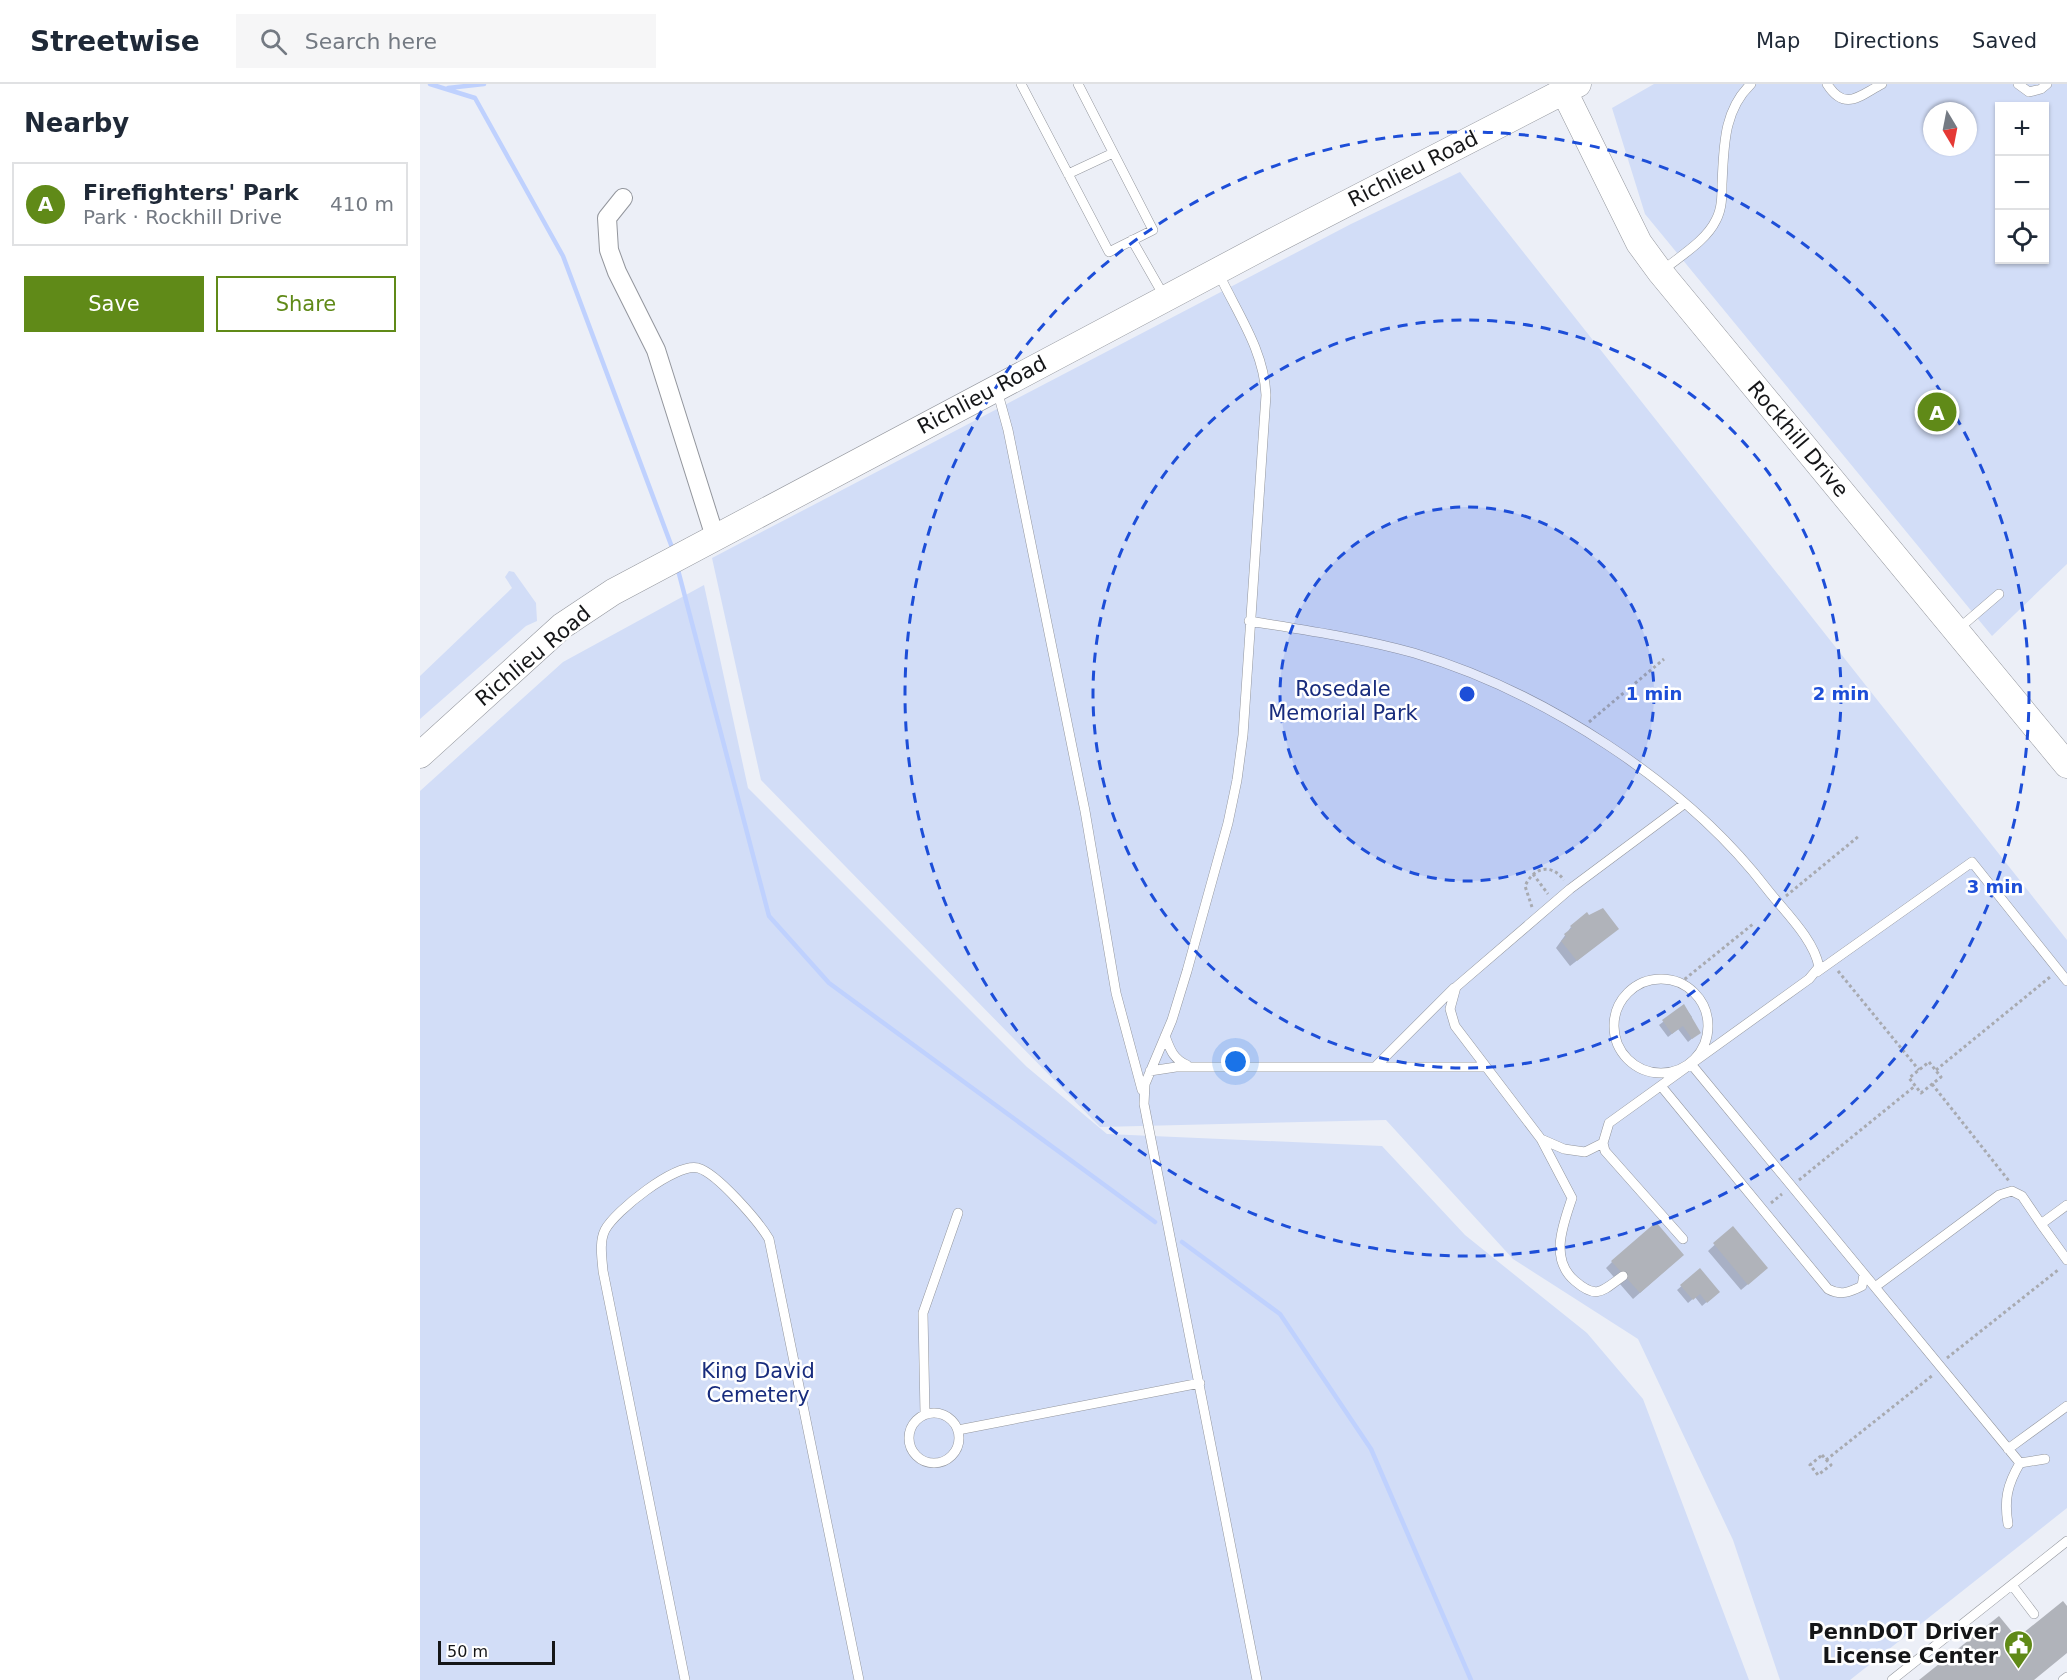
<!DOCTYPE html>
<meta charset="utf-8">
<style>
:root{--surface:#fff;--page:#f6f6f7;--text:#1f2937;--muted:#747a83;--line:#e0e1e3;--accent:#608a18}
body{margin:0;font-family:"DejaVu Sans",sans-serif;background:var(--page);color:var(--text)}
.controls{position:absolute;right:18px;top:18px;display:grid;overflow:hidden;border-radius:0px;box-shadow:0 2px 4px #0004}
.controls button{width:54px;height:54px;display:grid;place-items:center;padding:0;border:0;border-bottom:2px solid var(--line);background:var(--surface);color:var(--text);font:30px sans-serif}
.compass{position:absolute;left:1503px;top:18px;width:54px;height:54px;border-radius:50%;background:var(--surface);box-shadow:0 2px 4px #0004;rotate:170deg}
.scale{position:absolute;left:18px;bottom:15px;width:117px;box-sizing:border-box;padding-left:6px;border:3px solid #151618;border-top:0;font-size:16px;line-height:21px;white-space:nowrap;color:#151618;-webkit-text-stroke:4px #fff;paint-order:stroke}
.you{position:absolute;left:816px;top:978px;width:21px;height:21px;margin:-15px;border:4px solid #fff;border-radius:50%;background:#1a73e8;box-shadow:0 0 0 9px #1a73e833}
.badge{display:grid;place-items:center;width:39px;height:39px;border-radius:50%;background:var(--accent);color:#fff;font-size:20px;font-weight:700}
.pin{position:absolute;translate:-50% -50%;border:3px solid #fff;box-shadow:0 2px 6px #0006}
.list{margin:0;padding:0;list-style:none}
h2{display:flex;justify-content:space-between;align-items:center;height:78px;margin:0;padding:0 24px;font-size:26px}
h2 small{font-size:20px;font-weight:400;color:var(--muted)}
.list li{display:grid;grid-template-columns:39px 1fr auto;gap:18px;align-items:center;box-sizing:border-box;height:84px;margin:0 12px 12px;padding:0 12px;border:2px solid var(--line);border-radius:0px}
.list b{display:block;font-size:22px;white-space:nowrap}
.list p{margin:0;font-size:20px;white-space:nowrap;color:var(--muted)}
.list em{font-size:20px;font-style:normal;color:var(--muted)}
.actions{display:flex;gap:12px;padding:18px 24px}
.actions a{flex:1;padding:14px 0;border:2px solid var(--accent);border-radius:0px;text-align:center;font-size:21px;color:var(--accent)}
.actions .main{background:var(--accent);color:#fff}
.icon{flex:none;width:33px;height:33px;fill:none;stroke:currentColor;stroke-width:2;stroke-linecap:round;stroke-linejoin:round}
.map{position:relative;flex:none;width:1647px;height:1596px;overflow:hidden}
header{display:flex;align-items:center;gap:36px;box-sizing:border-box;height:84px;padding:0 30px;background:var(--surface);border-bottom:2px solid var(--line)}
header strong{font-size:28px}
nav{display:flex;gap:33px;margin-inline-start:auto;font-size:21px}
.search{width:420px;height:54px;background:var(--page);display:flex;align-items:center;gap:15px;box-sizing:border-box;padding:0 21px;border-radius:0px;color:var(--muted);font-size:22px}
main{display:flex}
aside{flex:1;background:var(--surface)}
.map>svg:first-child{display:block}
</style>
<header>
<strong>Streetwise</strong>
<div class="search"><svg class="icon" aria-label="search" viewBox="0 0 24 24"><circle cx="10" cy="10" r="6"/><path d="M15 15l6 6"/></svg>Search here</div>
<nav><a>Map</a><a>Directions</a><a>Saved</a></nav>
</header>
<main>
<aside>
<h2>Nearby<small></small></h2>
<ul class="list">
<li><span class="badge">A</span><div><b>Firefighters' Park</b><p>Park · Rockhill Drive</p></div><em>410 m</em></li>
</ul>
<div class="actions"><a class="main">Save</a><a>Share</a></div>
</aside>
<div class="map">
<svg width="1647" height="1596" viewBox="0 0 1647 1596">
<rect width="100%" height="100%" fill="#eceff7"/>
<path fill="#d2ddf7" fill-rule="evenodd" d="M 1234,0 L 1647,0 L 1647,480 L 1572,552 L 1225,130 L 1192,24 ZM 1580,22 L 1624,22 L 1624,176 L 1580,176 ZM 1512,27 L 1548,27 L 1548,63 L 1512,63 Z
M 1040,88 L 1647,856 L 1647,1424 L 1430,1596 L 1360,1596 L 1313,1456 L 1218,1255 L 1093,1175 L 966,1036 L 680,1043 L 341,696 L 292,474 L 931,140 Z
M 89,487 L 94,488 L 116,519 L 117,537 L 106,542 L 0,635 L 0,592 L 92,504 L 85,493 Z
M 284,501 L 328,704 L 607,983 L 687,1050 L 962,1062 L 1045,1151 L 1167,1249 L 1223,1315 L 1329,1596 L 0,1596 L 0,707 L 143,578 Z"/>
<path fill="#0003" d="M 1151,843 L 1190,851 L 1150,882 L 1136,864 Z
M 1264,922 L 1272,933 L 1270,936 L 1275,952 L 1268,958 L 1258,945 L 1248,953 L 1239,941 Z
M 1313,1144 L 1340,1190 L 1321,1206 L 1288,1167 Z
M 1256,1177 L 1213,1215 L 1186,1184 L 1192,1178 Z
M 1280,1186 L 1298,1208 L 1282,1222 L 1275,1213 L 1268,1219 L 1257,1206 Z"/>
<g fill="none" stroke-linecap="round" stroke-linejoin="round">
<path stroke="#bfd1fe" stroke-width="4.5" d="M 10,0 L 55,14 L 143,172 L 253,466
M 28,4 L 64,0
M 258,486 L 349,832 L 409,899 L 735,1138
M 762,1158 L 860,1230 L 951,1365 L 1051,1596"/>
</g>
<path fill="#b0b3ba" d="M 1183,824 L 1199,845 L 1157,877 L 1141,857 L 1146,853 L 1144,850 L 1152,844 L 1150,842 L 1167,828 L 1169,831 Z
M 1264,920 L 1281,949 L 1272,955 L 1263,942 L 1252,950 L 1242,936 Z
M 1236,1138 L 1264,1171 L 1220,1209 L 1191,1177 Z
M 1313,1142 L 1348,1184 L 1328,1201 L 1293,1159 Z
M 1280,1184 L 1300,1208 L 1287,1219 L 1280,1210 L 1273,1216 L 1260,1201 Z
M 1643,1517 L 1647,1522 L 1647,1569 L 1614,1596 L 1499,1596 L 1579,1532 L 1597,1554 Z"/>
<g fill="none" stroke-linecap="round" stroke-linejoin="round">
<defs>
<path id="lane" d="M 601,0 L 689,168 L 733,146 L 658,0
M 1407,0 C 1425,28 1439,12 1462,0
M 1598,0 L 1609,8 L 1621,5 L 1627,0
M 648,90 L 693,69
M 712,156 L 744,212
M 1242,187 C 1260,172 1286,157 1296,136 C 1302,125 1302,112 1302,100 C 1304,63 1303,27 1331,0
M 799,190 C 817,229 844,266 846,311 L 823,651 L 817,696 L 808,739 L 767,887 L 752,936 L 725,1000 L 724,1020 L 837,1596
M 577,306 L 588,346 L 665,727 L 696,909 L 722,1006
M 829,537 C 884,546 940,554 994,569 C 1122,607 1265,698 1347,805 C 1364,827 1394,855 1399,883 L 1389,895 L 1189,1039 L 1183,1059 L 1185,1067 L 1263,1155
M 1537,546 L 1579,510
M 1397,888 L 1552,778 L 1647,897
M1194 942a47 47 0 1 1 94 0a47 47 0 1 1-94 0Z
M 745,952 C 750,965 753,975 767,981
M 1271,980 L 1600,1379
M 955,983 L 1034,904
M 730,987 L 756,983 L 1066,983
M 1241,1002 L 1408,1205 C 1421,1212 1430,1208 1442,1202 L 1444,1190
M 1121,1055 L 1152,1114 C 1143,1141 1129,1175 1155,1197 C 1177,1216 1182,1207 1203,1192
M 1183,1059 L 1165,1068 L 1144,1065 L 1121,1055 L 1035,942 L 1030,925 L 1036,903 L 1150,805 L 1264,720
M 1647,1121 L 1621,1140 L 1647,1176
M 1455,1203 L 1579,1111 L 1592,1107 L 1602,1112 L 1621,1140
M489 1354a25 25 0 1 1 50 0a25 25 0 1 1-50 0Z
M 505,1330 L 503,1229 L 538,1129
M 538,1346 L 780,1299
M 1588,1365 L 1647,1322
M 1588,1440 C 1584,1416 1587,1401 1600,1379 L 1625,1375
M 1592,1501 L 1614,1530
M 265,1596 L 183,1187 C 182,1174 179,1158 185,1146 C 195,1127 255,1079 278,1084 C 297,1089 339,1138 349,1155 L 439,1596
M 1472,1596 L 1647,1457
M 1643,1596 L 1647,1593"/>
<path id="street" d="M 203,114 L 187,134 L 189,166 L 197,188 L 236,266 L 295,453"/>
<path id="secondary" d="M 1144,7 L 1219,159 L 1241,189 L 1647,681
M 0,671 L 142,542 L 193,508 L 850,159 L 1158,0"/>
</defs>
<use href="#lane" stroke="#93969d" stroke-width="10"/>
<use href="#street" stroke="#93969d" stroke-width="20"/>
<use href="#secondary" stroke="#93969d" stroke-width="27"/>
<path stroke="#a8aab0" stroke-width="3" stroke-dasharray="3 3" stroke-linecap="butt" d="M 1169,638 L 1244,575
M 1113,790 L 1128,810
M 1366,812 L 1439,752
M 1112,823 L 1105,802 C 1114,783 1131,779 1144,796
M 1418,887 L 1499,986
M 1260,899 L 1333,840
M 1509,978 L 1521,993 L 1501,1009 L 1489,994 Z
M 1516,986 L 1630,893
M 1512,1000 L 1589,1097
M 1379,1096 L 1495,1002
M 1351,1119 L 1362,1110
M 1527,1274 L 1638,1186
M 1402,1371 L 1411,1381 L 1398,1391 L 1390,1381 Z
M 1406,1376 L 1513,1291"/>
<use href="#lane" stroke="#fff" stroke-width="9"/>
<use href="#street" stroke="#fff" stroke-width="18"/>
<use href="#secondary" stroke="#fff" stroke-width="26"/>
</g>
<circle cx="1047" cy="610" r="187" fill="#1d4ed8" fill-opacity=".12"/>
<g fill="none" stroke="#1d4ed8" stroke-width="3" stroke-dasharray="10 8">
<circle cx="1047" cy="610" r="187"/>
<circle cx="1047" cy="610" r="374"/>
<circle cx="1047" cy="610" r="562"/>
</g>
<defs>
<symbol id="civic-pin" viewBox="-11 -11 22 30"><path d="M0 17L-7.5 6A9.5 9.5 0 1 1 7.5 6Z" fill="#608a18" stroke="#fff"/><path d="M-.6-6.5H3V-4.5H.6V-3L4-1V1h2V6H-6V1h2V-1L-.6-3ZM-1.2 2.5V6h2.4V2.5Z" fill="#fff"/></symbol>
</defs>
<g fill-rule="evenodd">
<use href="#civic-pin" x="1582" y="1544" width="33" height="45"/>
</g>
<g text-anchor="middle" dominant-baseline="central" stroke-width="5" stroke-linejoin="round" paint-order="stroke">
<g font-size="21" fill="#151618" stroke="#fff">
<text transform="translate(993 85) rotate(-27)">Richlieu Road</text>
<text transform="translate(562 311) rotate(-28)">Richlieu Road</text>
<text transform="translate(1378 355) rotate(50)">Rockhill Drive</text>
<text transform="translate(113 572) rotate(-40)">Richlieu Road</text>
</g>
<g font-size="21" fill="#182c7d" stroke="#fff">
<text x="923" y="605">Rosedale<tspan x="923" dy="24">Memorial Park</tspan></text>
<text x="338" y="1287">King David<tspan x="338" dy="24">Cemetery</tspan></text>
</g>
<g font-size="21" font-weight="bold" fill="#151618" stroke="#fff" text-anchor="end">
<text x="1578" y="1548">PennDOT Driver<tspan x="1578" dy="24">License Center</tspan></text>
</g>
</g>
<circle cx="1047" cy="610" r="9" fill="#1d4ed8" stroke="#fff" stroke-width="3"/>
<g font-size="18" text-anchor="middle" font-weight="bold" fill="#1d4ed8" stroke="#fff" stroke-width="5" stroke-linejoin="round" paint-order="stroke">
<text x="1234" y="616">1 min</text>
<text x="1421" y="616">2 min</text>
<text x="1575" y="809">3 min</text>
</g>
</svg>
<div class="controls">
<button>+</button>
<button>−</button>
<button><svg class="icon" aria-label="locate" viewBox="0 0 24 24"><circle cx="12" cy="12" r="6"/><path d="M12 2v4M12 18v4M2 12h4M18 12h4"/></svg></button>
</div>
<svg class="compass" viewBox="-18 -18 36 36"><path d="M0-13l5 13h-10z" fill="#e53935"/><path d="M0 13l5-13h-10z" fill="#747a83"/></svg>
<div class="scale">50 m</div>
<div class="you"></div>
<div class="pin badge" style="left:1517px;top:328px">A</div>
</div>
</main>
